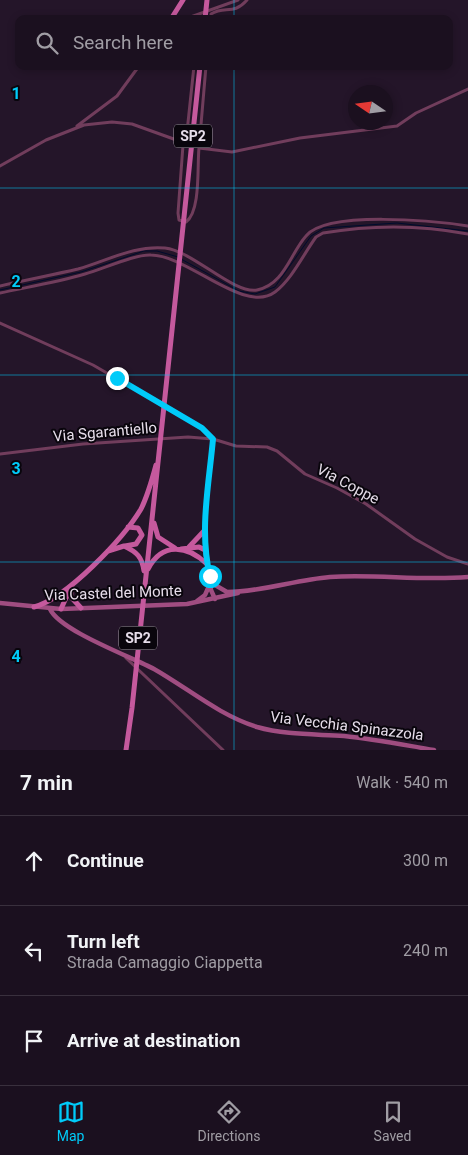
<!DOCTYPE html>
<meta charset="utf-8">
<style>
:root{--surface:#1b101f;--page:#241928;--text:#f1f3f6;--muted:#a09da4;--line:#39303d;--accent:#00cbf9}
body{margin:0;font-family:Roboto,sans-serif;background:var(--page);color:var(--text)}
.compass{position:absolute;left:348px;top:85px;width:45px;height:45px;border-radius:50%;background:var(--surface);box-shadow:0 2px 8px #0003;rotate:283deg}
.stop{position:absolute;width:15px;height:15px;margin:-11px;border:4px solid #00cbf9;border-radius:50%;background:#fff}
.stop.end{background:#00cbf9;border-color:#fff;box-shadow:0 1px 5px #0008}
.list{margin:0;padding:0;list-style:none}
h2{display:flex;justify-content:space-between;align-items:center;height:65px;margin:0;padding:0 20px;font-size:21px}
h2 small{font-size:16px;font-weight:400;color:var(--muted)}
.list li{display:grid;grid-template-columns:32px 1fr auto;gap:15px;align-items:center;box-sizing:border-box;height:90px;padding:0 20px;border-top:1px solid var(--line)}
.list b{display:block;font-size:19px;white-space:nowrap}
.list p{margin:0;font-size:16px;white-space:nowrap;color:var(--muted)}
.list em{font-size:16px;font-style:normal;color:var(--muted)}
.icon{flex:none;width:28px;height:28px;fill:none;stroke:currentColor;stroke-width:2;stroke-linecap:round;stroke-linejoin:round}
.map{position:relative;flex:none;width:468px;height:750px;overflow:hidden}
.search{position:absolute;background:var(--surface);box-shadow:0 2px 8px #0003;left:15px;right:15px;top:15px;height:55px;display:flex;align-items:center;gap:12px;box-sizing:border-box;padding:0 18px;border-radius:10px;color:var(--muted);font-size:19px}
.sheet{height:335px;background:var(--surface)}
nav{display:flex;justify-content:space-around;align-items:center;box-sizing:border-box;height:70px;border-top:1px solid var(--line);background:var(--surface);font-size:14px;color:var(--muted)}
nav a{display:grid;justify-items:center;gap:2px}
nav .on{color:var(--accent)}
.map>svg:first-child{display:block}
</style>
<div class="map">
<svg width="468" height="750" viewBox="0 0 468 750">
<rect width="100%" height="100%" fill="#241529"/>
<g fill="none" stroke-linecap="round" stroke-linejoin="round">
<path stroke="#000b2d" stroke-width="1" d="M 181,259 L 239,291 L 255,294 L 275,287 L 311,236 L 324,228 L 397,223 L 468,231
M 0,290 L 81,272 L 144,251 L 157,251 L 178,257"/>
<path stroke="#713d5c" stroke-width="3" d="M 185,19 L 238,0
M 211,19 L 211,14 C 225,5 233,16 247,0
M 77,126 L 117,96 L 139,66
M 183,145 L 187,132 L 194,66
M 199,148 L 206,66
M 0,166 L 46,140 L 84,125 L 112,122 L 132,124 L 182,142 L 183,145 L 178,213 L 179,220 L 186,222 C 201,211 197,166 199,148 L 232,152 L 300,138 L 397,126 L 416,113 L 468,89
M 0,286 C 26,280 52,275 78,269 C 107,261 134,245 165,248 C 193,251 233,294 257,290 C 284,285 290,254 306,236 C 327,210 436,221 468,226
M 0,293 C 28,287 58,282 85,274 C 103,269 135,254 151,255 C 188,255 244,315 275,292 C 292,279 303,255 316,237 L 323,233 C 370,225 421,225 468,234
M 0,323 L 93,365 L 202,428 L 212,438
M 0,454 L 83,444 L 188,437 L 213,439 L 236,446 L 267,447 L 277,451 L 305,474 L 337,488 L 366,504 L 415,539 L 447,557 L 468,564
M 205,550 L 204,531 L 213,439
M 126,658 L 223,750"/>
<path stroke="#a04d81" stroke-width="4.5" d="M 205,550 L 211,590 L 215,599
M 210,576 L 215,585 L 227,592 C 261,592 295,580 330,577 C 376,574 422,581 468,577
M 197,601 L 205,595 L 209,586
M 0,603 L 61,609 L 187,604 L 238,593
M 50,609 C 60,631 132,657 154,669 C 189,689 219,715 257,727 C 285,735 314,734 344,736 C 374,739 404,745 434,750"/>
<path stroke="#c5599d" stroke-width="5" d="M 171,19 L 183,0
M 205,19 L 207,0
M 154,523 L 158,537 L 175,548
M 125,546 L 136,544 L 142,535 L 138,528 L 128,527
M 189,547 L 204,531
M 181,549 L 199,547 L 205,550
M 108,551 L 124,546 C 137,552 142,557 144,571
M 148,569 C 162,542 187,545 207,564
M 72,585 L 71,597 L 81,608
M 34,607 C 67,598 123,539 141,509 C 148,495 152,480 156,465
M 61,609 L 69,591
M 126,750 L 132,708 L 200,66"/>
</g>
<g fill="none" stroke-linecap="round" stroke-linejoin="round">
<path stroke="#00cbf9" stroke-width="6" d="M 117,378 L 202,428 L 213,439 C 209,484 199,531 210,576"/>
</g>
<path fill="none" stroke="#00cbf9" stroke-width="1" stroke-opacity="0.55" d="M 234,0 L 234,19M 234,66 L 234,750M 0,188 L 468,188M 0,375 L 468,375M 0,562 L 468,562"/>
<g text-anchor="middle" dominant-baseline="central" stroke-width="4" stroke-linejoin="round" paint-order="stroke">
<g fill="#09050c" stroke="#a49ca7" stroke-width="1">
<rect x="174" y="124.5" width="38" height="23" rx="4"/>
<rect x="119" y="626.5" width="38" height="23" rx="4"/>
</g>
<g font-size="14" font-weight="bold" fill="#e6ddea">
<text x="193" y="136">SP2</text>
<text x="138" y="638">SP2</text>
</g>
<g font-size="15" fill="#e6ddea" stroke="#09050c">
<text transform="translate(105 432) rotate(-5)">Via Sgarantiello</text>
<text transform="translate(348 484) rotate(28)">Via Coppe</text>
<text transform="translate(113 593) rotate(-2)">Via Castel del Monte</text>
<text transform="translate(347 726) rotate(7)">Via Vecchia Spinazzola</text>
</g>
</g>
<g font-size="16" text-anchor="middle" font-weight="bold" fill="#00cbf9" stroke="#09050c" stroke-width="4" stroke-linejoin="round" paint-order="stroke">
<text x="16" y="99">1</text>
<text x="16" y="287">2</text>
<text x="16" y="474">3</text>
<text x="16" y="662">4</text>
</g>
</svg>
<svg class="compass" viewBox="-18 -18 36 36"><path d="M0-13l5 13h-10z" fill="#e53935"/><path d="M0 13l5-13h-10z" fill="#a09da4"/></svg>
<div class="stop" style="left:210px;top:576px"></div>
<div class="stop end" style="left:117px;top:378px"></div>
<div class="search"><svg class="icon" aria-label="search" viewBox="0 0 24 24"><circle cx="10" cy="10" r="6"/><path d="M15 15l6 6"/></svg>Search here</div>
</div>
<section class="sheet">
<h2>7 min<small>Walk · 540 m</small></h2>
<ul class="list">
<li><svg class="icon" aria-label="ahead" viewBox="0 0 24 24"><path d="M12 20V5M6 11l6-6 6 6"/></svg><div><b>Continue</b></div><em>300 m</em></li>
<li><svg class="icon" aria-label="left" viewBox="0 0 24 24"><path d="M17 20v-9H6M10 6l-5 5 5 5"/></svg><div><b>Turn left</b><p>Strada Camaggio Ciappetta</p></div><em>240 m</em></li>
<li><svg class="icon" aria-label="arrive" viewBox="0 0 24 24"><path d="M6 21V4h12l-3 4 3 4H6"/></svg><div><b>Arrive at destination</b></div></li>
</ul>
</section>
<nav>
<a class="on"><svg class="icon" aria-label="map" viewBox="0 0 24 24"><path d="M3 6l6-2 6 2 6-2v14l-6 2-6-2-6 2zM9 4v14M15 6v14"/></svg>Map</a>
<a><svg class="icon" aria-label="directions" viewBox="0 0 24 24"><path d="M12 3l9 9-9 9-9-9zM9 14v-3h6M13 9l2 2-2 2"/></svg>Directions</a>
<a><svg class="icon" aria-label="saved" viewBox="0 0 24 24"><path d="M7 4h10v16l-5-4-5 4z"/></svg>Saved</a>
</nav>
